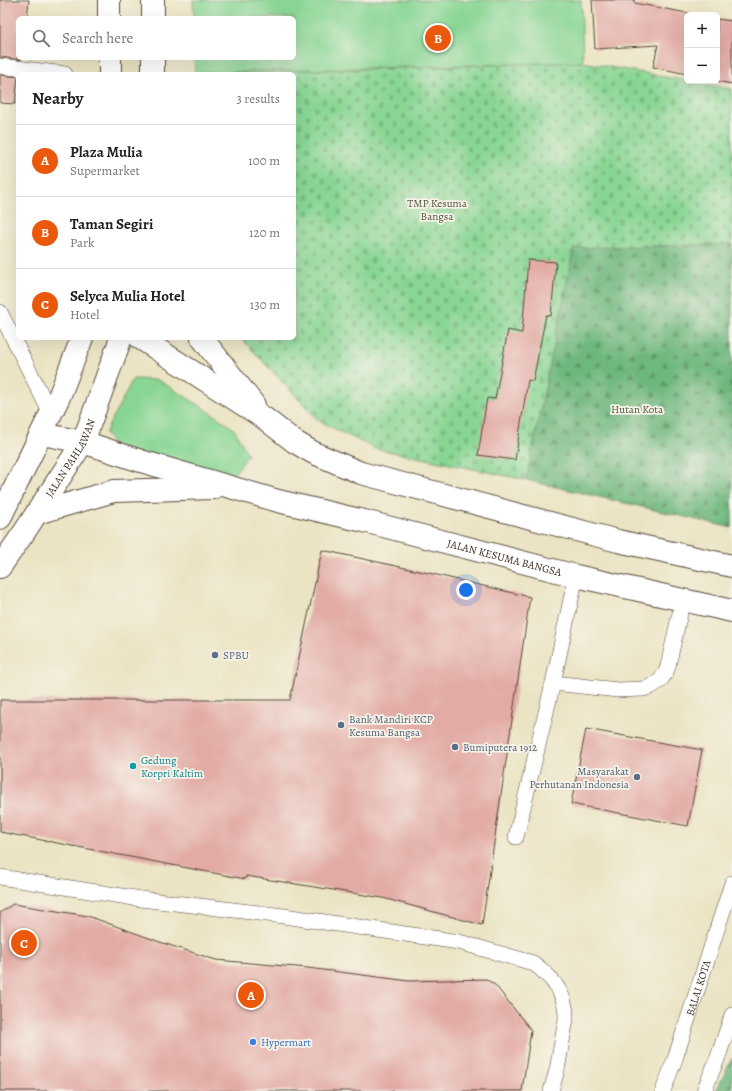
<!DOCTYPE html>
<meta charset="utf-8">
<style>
:root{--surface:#fff;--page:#f6f6f6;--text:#202124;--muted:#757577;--line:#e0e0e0;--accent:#ea580c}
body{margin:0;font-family:Alegreya,serif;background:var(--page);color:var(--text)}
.controls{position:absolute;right:12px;top:12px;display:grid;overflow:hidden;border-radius:6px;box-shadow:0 4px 16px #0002}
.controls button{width:36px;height:36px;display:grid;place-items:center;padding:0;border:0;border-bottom:1px solid var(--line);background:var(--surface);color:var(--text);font:20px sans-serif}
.you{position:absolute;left:466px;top:590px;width:14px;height:14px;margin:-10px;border:3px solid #fff;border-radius:50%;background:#1a73e8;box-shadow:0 0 0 6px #1a73e833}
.badge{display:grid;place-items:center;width:26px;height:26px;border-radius:50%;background:var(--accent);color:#fff;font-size:13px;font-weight:700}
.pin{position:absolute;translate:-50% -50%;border:2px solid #fff;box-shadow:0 1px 4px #0006}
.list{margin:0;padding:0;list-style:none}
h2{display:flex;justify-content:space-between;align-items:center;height:52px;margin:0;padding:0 16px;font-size:17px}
h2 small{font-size:13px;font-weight:400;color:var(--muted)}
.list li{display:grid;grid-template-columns:26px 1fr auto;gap:12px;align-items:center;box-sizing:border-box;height:72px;padding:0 16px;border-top:1px solid var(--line)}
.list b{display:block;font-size:15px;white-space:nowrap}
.list p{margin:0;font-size:13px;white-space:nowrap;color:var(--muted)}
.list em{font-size:13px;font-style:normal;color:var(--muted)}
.icon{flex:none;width:22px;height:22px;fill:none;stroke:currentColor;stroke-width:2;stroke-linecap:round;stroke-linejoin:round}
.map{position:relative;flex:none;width:732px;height:1091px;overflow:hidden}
.search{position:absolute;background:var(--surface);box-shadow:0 4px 16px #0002;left:16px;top:16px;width:280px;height:44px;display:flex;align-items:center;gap:10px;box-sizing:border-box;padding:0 14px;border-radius:6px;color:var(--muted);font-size:15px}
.panel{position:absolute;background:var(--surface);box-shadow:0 4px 16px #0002;left:16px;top:72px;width:280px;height:268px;border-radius:6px}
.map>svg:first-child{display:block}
</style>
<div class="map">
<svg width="732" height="1091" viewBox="0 0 732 1091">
<defs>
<pattern id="forest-firs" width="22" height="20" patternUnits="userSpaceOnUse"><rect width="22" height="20" fill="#6eb77e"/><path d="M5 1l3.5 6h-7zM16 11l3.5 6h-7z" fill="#5c9567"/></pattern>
<pattern id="cemetery-stones" width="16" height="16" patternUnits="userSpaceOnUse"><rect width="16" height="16" fill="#89d694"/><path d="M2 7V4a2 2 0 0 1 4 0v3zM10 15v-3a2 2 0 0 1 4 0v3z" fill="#77b87f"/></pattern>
</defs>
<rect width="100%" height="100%" fill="#f7f3e8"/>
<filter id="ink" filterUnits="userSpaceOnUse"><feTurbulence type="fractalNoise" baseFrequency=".025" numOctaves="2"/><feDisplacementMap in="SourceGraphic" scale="8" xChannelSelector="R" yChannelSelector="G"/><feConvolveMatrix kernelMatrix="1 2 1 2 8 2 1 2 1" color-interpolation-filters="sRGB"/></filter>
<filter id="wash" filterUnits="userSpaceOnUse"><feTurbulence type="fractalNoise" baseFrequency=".012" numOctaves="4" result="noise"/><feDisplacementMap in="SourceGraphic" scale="16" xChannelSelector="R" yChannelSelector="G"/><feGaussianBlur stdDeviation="0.9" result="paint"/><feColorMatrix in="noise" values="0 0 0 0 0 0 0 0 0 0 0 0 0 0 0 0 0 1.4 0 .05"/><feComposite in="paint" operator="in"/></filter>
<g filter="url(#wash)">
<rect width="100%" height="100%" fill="#ebe4c4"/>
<path fill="url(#forest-firs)" stroke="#54704e" d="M 732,244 L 732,528 L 526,480 L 574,248 Z
M 732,1058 L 732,1091 L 716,1091 Z"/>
<path fill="url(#cemetery-stones)" stroke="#628059" d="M 583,62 L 732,89 L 732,244 L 574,248 L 526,480 L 373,448 L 319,421 L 241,338 L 294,338 L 294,74 L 195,74 L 195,73 L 368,69 Z"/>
<path fill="#89d694" stroke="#628059" d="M 193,0 L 581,0 L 583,62 L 195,73 L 194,58 L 294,58 L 294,18 L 194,18 Z
M 133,379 L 158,380 L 207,410 L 234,429 L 248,455 L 234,474 L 120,454 L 105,433 Z"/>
<g id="blocks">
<path fill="#e2aba5" d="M 0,0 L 29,0 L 27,18 L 18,18 L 18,58 L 21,58 L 21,60 L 0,57 Z
M 592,0 L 634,0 L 634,3 L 698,15 L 687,15 L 687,74 L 653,67 L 658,45 L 595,49 Z
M 717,19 L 732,21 L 732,84 L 717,81 Z
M 0,75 L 18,77 L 15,104 L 0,103 Z
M 528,260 L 556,262 L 551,316 L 546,315 L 533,381 L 528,380 L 515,460 L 478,455 L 487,398 L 495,399 L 508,330 L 522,333 Z
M 322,550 L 433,574 L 530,597 L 482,925 L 383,898 L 246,876 L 245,879 L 0,832 L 0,700 L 290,700 Z
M 586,729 L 702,750 L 688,826 L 571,804 Z
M 13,904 L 88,916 L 160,942 L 216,960 L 308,968 L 409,981 L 486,979 L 495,985 L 531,1030 L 522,1091 L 0,1091 L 0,913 Z"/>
</g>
</g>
<g filter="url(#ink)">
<use href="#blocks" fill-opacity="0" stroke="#554637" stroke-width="1"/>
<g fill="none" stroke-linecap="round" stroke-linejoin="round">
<defs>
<g id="service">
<path d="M 0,66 L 65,74"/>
<path d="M 0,312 L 51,414"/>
<path d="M 553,683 L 618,690 L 643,689 L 650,687 L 660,681 L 666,672 L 668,666 L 683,600"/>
<path d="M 516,837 L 553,683 L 576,576"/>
<path d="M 0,877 L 141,899 L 284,916 L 459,942 L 533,963 C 551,976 567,995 566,1019 L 557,1070 L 551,1091"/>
<path id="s1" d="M 663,1091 L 675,1059 L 732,883"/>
<path d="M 704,1091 L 718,1057 L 732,1015"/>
</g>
<g id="tertiary">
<path d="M 109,0 L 109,18"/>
<path d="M 153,0 L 153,18"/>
<path d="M 110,74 L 110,58"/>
<path d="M 153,74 L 153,58"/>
<path d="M 140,338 L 264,418 L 295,442 L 314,453 L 361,473 L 618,541 L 732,566"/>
<path d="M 202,338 L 254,405"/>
<path id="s2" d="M 42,434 L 83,442 L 141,461 L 278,501 L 364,521 L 576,576 L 732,611"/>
<path d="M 37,513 L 114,491 L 213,488"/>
<path d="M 0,518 L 59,397 L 82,338"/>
<path id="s3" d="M 0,567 L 25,531 L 83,442 L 121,338"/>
</g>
</defs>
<use href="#service" stroke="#554637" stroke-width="16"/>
<use href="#tertiary" stroke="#554637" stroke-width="24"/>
<use href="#service" stroke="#fff" stroke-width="15"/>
<use href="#tertiary" stroke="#fff" stroke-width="22"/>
</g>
</g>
<g fill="#5c6f8a" stroke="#f7f3e8" stroke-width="1.5">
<circle cx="215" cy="655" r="4"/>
<circle cx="341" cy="725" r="4"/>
<circle cx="455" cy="747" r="4"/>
<circle cx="637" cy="777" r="4"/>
</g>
<circle fill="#0f9aa8" stroke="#f7f3e8" stroke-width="1.5" cx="133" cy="766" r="4"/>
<circle fill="#3f7fe0" stroke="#f7f3e8" stroke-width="1.5" cx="253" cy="1042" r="4"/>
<g text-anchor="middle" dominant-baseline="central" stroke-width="3.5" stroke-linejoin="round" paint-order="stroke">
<g font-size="11" fill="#4e553c" stroke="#f7f3e8">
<text x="437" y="203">TMP Kesuma<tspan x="437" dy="13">Bangsa</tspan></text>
<text x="637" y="409">Hutan Kota</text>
</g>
<g font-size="11" fill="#3b2a1e" stroke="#f7f3e8">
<text stroke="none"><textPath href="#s3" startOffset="130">JALAN PAHLAWAN</textPath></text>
<text stroke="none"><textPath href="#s2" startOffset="479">JALAN KESUMA BANGSA</textPath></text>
<text stroke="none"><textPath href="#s1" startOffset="109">BALAI KOTA</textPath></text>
</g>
<g font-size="11" fill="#4e5e75" stroke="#f7f3e8" text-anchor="start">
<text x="223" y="655">SPBU</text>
<text x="349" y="719">Bank Mandiri KCP<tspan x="349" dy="13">Kesuma Bangsa</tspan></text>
<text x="463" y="747">Bumiputera 1912</text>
<text x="629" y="771" text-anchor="end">Masyarakat<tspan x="629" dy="13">Perhutanan Indonesia</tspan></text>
</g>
<g font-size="11" fill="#0d838f" stroke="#f7f3e8" text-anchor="start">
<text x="141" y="760">Gedung<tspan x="141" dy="13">Korpri Kaltim</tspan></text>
</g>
<g font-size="11" fill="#366cbe" stroke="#f7f3e8" text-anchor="start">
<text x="261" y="1042">Hypermart</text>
</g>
</g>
</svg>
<div class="controls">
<button>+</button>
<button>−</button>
</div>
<div class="you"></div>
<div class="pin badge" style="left:251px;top:995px">A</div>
<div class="pin badge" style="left:438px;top:38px">B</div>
<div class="pin badge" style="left:24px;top:943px">C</div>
<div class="search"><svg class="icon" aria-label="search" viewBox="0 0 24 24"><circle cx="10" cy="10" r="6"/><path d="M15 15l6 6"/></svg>Search here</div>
<section class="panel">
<h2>Nearby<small>3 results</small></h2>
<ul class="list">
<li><span class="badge">A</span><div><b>Plaza Mulia</b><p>Supermarket</p></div><em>100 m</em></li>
<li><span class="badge">B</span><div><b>Taman Segiri</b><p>Park</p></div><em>120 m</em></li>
<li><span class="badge">C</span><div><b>Selyca Mulia Hotel</b><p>Hotel</p></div><em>130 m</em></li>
</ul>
</section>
</div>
